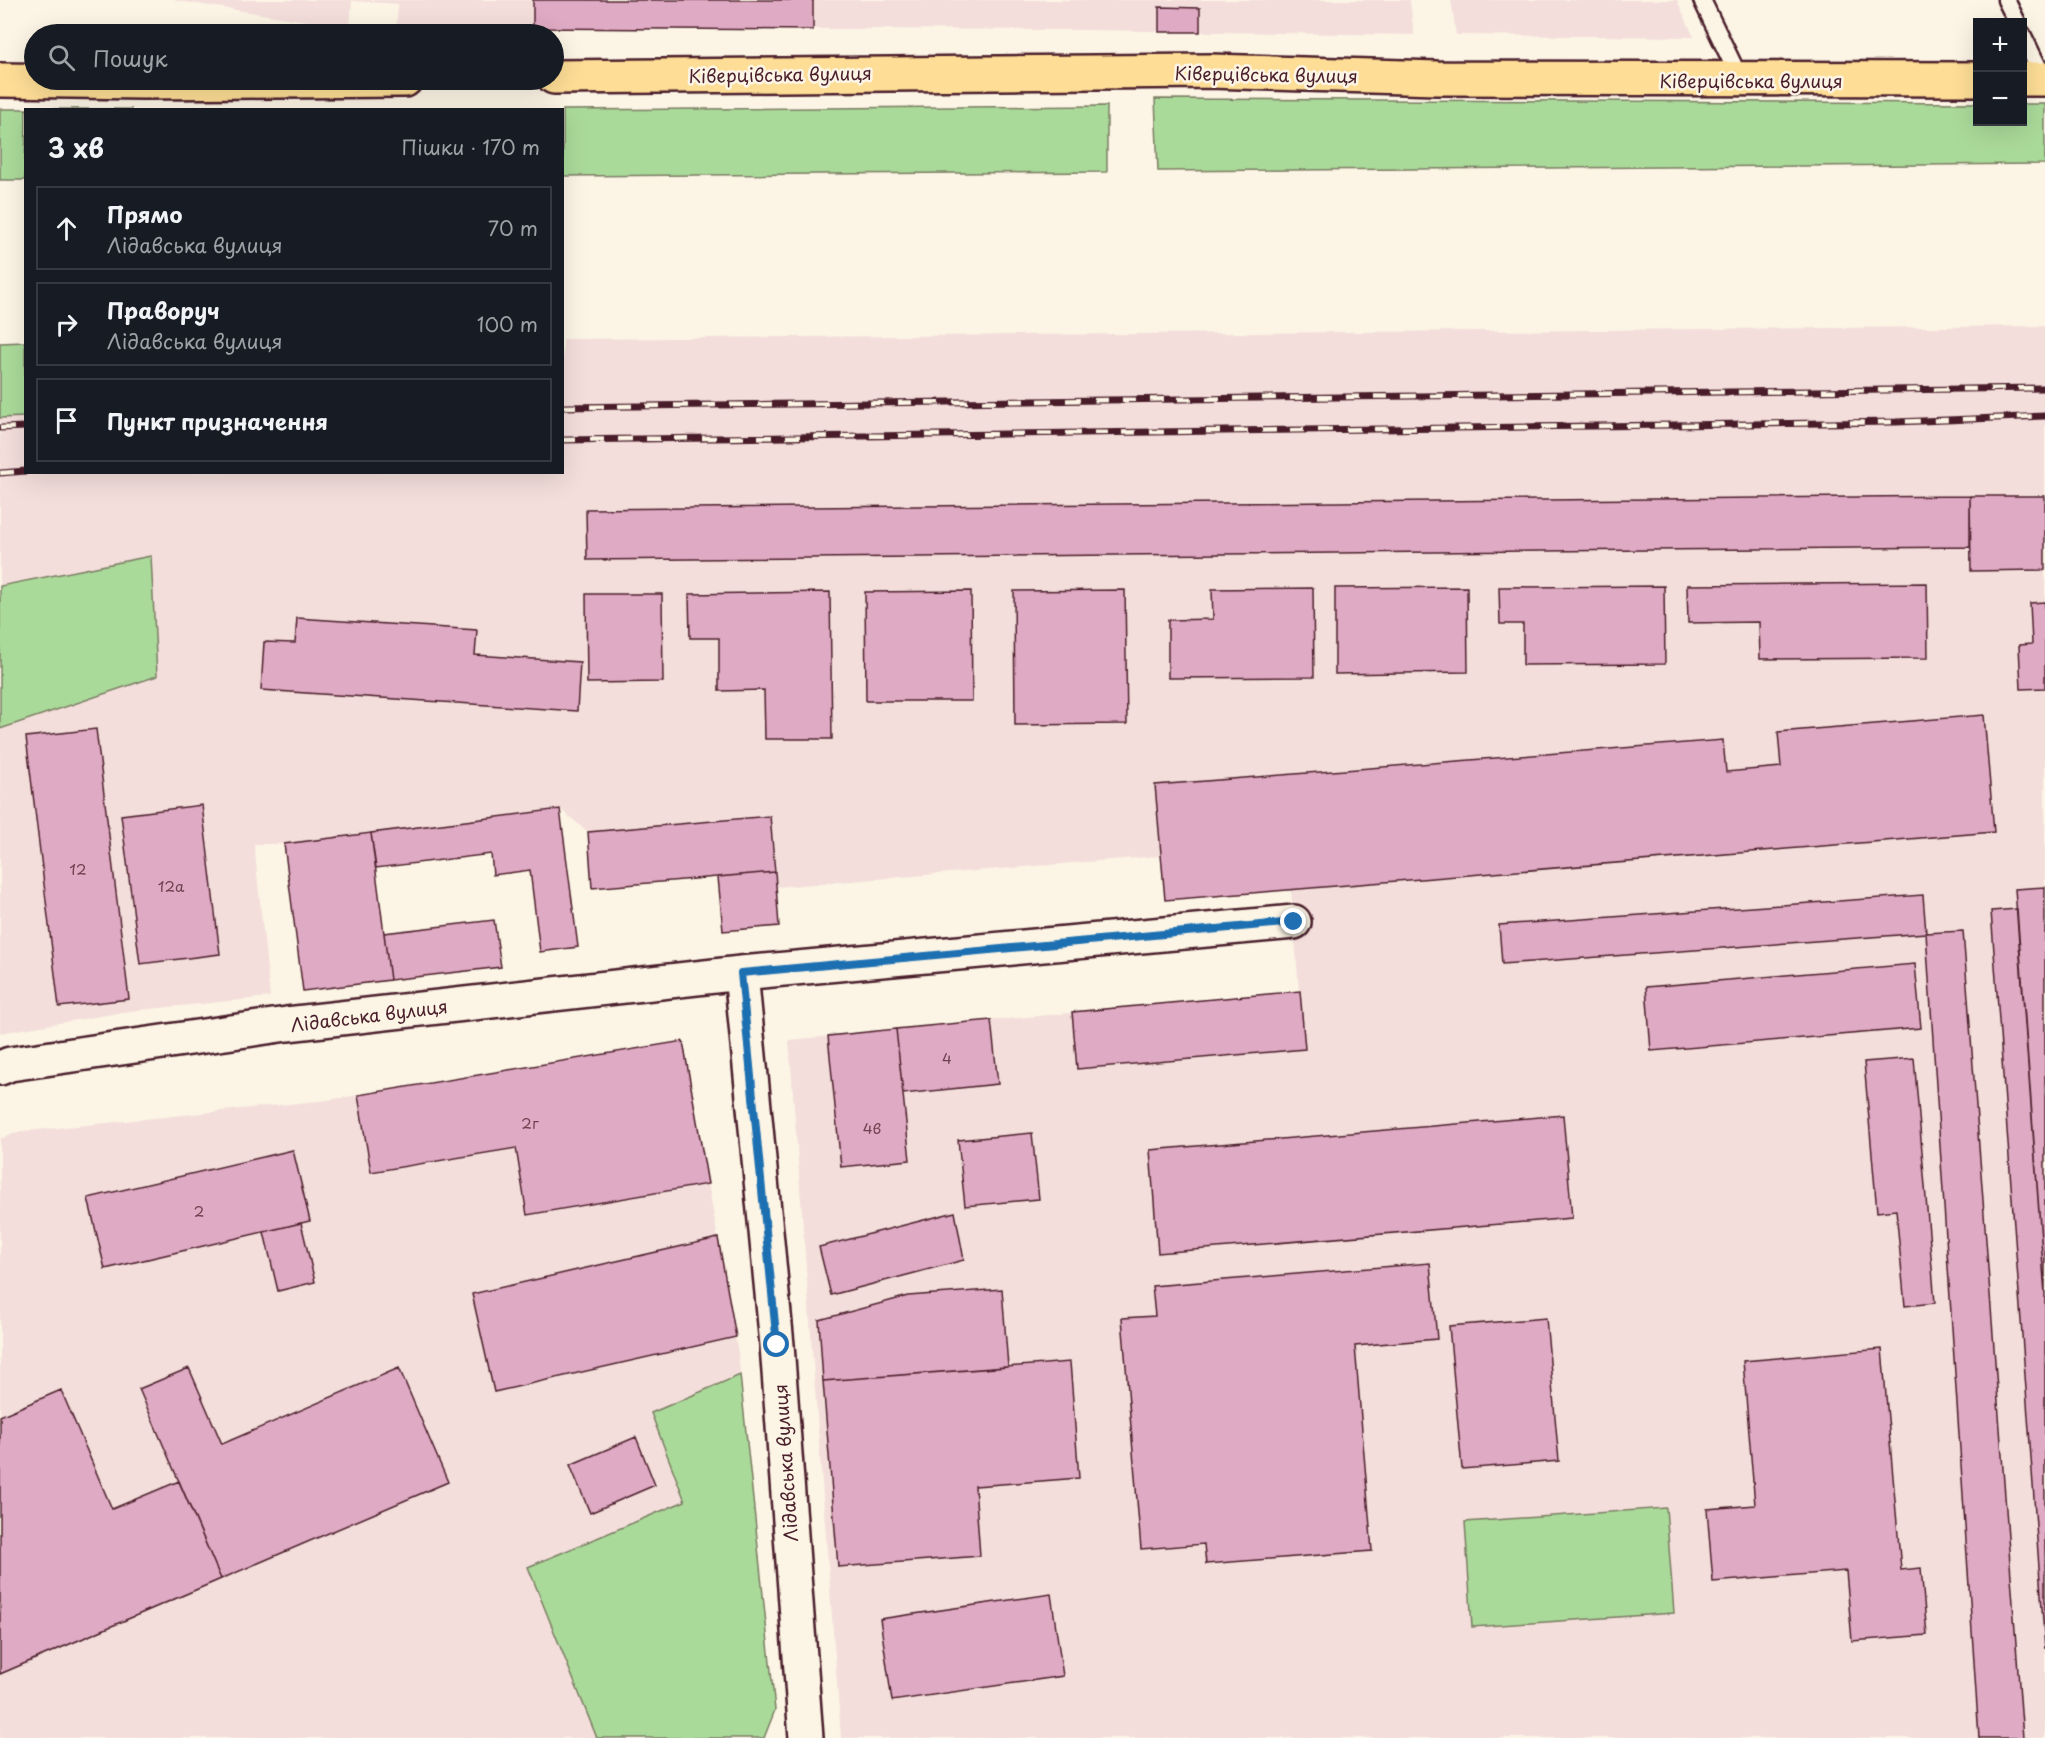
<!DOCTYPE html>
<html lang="uk">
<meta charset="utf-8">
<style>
:root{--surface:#171b24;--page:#20242c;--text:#f1f3f6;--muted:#9ea1a6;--line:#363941}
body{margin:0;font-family:"Playpen Sans",sans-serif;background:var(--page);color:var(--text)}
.controls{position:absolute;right:18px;top:18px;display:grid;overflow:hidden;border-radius:0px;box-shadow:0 6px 24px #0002}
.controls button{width:54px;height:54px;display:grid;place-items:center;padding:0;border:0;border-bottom:2px solid var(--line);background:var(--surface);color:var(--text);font:30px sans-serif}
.stop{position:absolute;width:18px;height:18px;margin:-14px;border:4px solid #1f6fb2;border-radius:50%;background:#fff}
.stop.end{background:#1f6fb2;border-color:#fff;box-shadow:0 2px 6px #0008}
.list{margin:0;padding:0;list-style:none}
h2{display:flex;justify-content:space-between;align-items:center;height:78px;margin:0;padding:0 24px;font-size:26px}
h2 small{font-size:20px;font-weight:400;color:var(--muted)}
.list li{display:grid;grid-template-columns:39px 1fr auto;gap:18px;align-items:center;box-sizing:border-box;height:84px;margin:0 12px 12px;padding:0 12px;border:2px solid var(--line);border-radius:0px}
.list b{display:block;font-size:22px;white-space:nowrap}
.list p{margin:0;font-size:20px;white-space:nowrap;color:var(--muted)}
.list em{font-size:20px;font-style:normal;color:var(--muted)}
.icon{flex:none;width:33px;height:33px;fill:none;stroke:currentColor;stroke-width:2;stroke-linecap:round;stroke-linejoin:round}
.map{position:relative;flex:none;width:2045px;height:1738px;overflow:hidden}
.search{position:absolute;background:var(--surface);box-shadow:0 6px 24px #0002;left:24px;top:24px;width:540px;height:66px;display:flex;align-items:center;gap:15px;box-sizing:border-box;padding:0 21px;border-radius:33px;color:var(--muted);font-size:22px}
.panel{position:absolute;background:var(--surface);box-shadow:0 6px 24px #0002;left:24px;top:108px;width:540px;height:366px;border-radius:0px}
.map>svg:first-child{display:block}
</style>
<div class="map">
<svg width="2045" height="1738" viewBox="0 0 2045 1738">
<rect width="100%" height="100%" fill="#fcf5e5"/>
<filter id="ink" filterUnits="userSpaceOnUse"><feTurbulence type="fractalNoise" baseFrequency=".0167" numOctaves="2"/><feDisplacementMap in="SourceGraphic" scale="12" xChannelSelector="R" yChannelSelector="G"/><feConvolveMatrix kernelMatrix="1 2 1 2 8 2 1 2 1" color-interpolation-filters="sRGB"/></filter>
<g filter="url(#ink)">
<path fill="#f3dedb" d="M 172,0 L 1410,0 L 1414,35 L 1082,30 L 533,28 L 396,31 L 398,4 L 352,1 L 350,28 Z
M 1451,0 L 1677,0 L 1694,37 L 1456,35 Z
M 2045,326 L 2045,1738 L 841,1738 L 789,1040 L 1299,991 L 1291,889 L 1165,900 L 1160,856 L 777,887 L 770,816 L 588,832 L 560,809 L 284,844 L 254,844 L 270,997 L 130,1011 L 0,1033 L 0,729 L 157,675 L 151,556 L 0,586 L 0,418 L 25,417 L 26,472 L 562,472 L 563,339 Z
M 683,1041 L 738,1353 L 775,1710 L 764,1738 L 0,1738 L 0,1139 L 18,1132 L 328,1100 Z"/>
<path fill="#aada9a" stroke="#7a7c62" stroke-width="1.5" d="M 1155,99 L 1977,103 L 1978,122 L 2022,122 L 2023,104 L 2045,104 L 2045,164 L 1158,171 Z
M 1107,106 L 1107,172 L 563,176 L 563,110 Z
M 0,109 L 132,109 L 26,110 L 25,180 L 0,180 Z
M 25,342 L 25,417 L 0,418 L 0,343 Z
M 151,556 L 157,676 L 0,729 L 0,586 Z
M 740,1375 L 775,1710 L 764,1738 L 597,1738 L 528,1567 L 685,1501 L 651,1413 Z
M 1666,1508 L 1674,1613 L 1472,1627 L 1465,1522 Z"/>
<path fill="#dfaac3" stroke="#4a1f2b" stroke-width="1.5" d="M 533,0 L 813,0 L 813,30 L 533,28 Z
M 1159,7 L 1200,8 L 1200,32 L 1159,32 Z
M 1970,496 L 2045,496 L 2045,570 L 1971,571 Z
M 1970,496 L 1970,547 L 587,560 L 586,509 Z
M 1927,583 L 1928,658 L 1760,659 L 1759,622 L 1688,623 L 1687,585 Z
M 1664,586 L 1665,664 L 1523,665 L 1523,624 L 1500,624 L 1499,587 Z
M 1467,587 L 1468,672 L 1335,674 L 1335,588 Z
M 1313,588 L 1314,677 L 1168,678 L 1168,620 L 1213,619 L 1212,589 Z
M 1125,590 L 1127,724 L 1015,725 L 1014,591 Z
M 971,591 L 972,701 L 866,701 L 865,592 Z
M 830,592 L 832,739 L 765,739 L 764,690 L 719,691 L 719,638 L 690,638 L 689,594 Z
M 586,594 L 662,594 L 663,682 L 587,683 Z
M 2045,602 L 2045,688 L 2021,689 L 2019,645 L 2032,644 L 2030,603 Z
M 297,618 L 477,630 L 475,655 L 580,662 L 577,711 L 261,690 L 264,642 L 295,643 Z
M 1984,715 L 1994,832 L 1165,900 L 1155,785 L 1723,740 L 1726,772 L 1781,767 L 1778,732 Z
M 96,729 L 129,999 L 59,1007 L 26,737 Z
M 202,805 L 220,954 L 140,964 L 121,815 Z
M 560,809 L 578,947 L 540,952 L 530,870 L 493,875 L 491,854 L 376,868 L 371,833 Z
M 770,816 L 775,872 L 592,888 L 588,832 Z
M 371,833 L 390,980 L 303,991 L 284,844 Z
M 775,872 L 779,926 L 723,931 L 718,877 Z
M 2045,887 L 2045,1294 L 2015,889 Z
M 1923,895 L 1926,933 L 1502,964 L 1499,925 Z
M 2017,909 L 2045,1294 L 2045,1649 L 1991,911 Z
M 494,920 L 501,967 L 390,980 L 384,933 Z
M 1963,931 L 2023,1738 L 1979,1738 L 1926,933 Z
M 1915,964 L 1921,1028 L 1651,1051 L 1646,987 Z
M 1300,991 L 1305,1049 L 1077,1069 L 1072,1012 Z
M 991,1020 L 998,1084 L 903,1094 L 896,1029 Z
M 896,1029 L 910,1160 L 841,1167 L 828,1036 Z
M 683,1041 L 708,1184 L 527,1215 L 516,1148 L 371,1172 L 358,1095 Z
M 1914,1058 L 1935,1303 L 1905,1306 L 1896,1210 L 1877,1212 L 1864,1062 Z
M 1563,1115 L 1572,1218 L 1158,1253 L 1150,1150 Z
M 1032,1133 L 1039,1199 L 965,1206 L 958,1140 Z
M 293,1150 L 310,1221 L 105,1269 L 88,1198 Z
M 955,1212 L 964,1260 L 831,1295 L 819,1247 Z
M 301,1223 L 315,1282 L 278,1291 L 264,1232 Z
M 718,1238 L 736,1337 L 494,1392 L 472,1294 Z
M 1430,1263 L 1437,1339 L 1355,1346 L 1372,1551 L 1206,1564 L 1204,1544 L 1141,1549 L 1122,1318 L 1155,1316 L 1152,1286 Z
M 1002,1289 L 1008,1367 L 823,1381 L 819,1320 L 908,1296 Z
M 1546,1318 L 1559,1461 L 1462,1469 L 1449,1326 Z
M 1882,1349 L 1901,1570 L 1921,1568 L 1927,1635 L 1852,1641 L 1846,1571 L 1713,1582 L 1707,1509 L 1755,1505 L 1743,1361 Z
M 1070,1362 L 1079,1478 L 975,1486 L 980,1556 L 838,1567 L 823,1381 Z
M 189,1368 L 222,1444 L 399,1368 L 448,1482 L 221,1579 L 139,1389 Z
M 61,1390 L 112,1509 L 179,1481 L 221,1579 L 0,1674 L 0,1416 Z
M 636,1437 L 655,1485 L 590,1513 L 570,1465 Z
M 1051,1594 L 1063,1676 L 892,1701 L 880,1619 Z"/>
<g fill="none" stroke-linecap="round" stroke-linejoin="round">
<defs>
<path id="service" d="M 1702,0 L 1741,81
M 2006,0 L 2017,22
M 2022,34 L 2044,79"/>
<path id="minor" d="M 741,973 L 777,1345 L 806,1738
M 0,1068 L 10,1064 L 287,1024 L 741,973 L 1294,922"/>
<path id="primary" d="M 554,77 L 1210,71 L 1437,78 L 1978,79
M 2022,79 L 2045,79
M 0,80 L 143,82 L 405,80"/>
</defs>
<use href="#service" stroke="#4a1f2b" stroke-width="21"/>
<use href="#minor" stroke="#4a1f2b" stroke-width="38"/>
<use href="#primary" stroke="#4a1f2b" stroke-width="38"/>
<use href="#service" stroke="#fcf5e5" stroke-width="16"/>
<use href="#minor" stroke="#fcf5e5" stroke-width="33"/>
<use href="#primary" stroke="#fede96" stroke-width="33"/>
<defs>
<path id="rail" d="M 562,407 L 2045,388
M 0,428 L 26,427
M 562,440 L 1896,422 L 2045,416
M 0,473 L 26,471"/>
</defs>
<use href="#rail" stroke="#4a1f2b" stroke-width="7"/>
<use href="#rail" stroke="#fcf5e5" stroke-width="4.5" stroke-dasharray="14" stroke-linecap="butt"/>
</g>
</g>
<g fill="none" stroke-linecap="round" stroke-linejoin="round" filter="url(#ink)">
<path stroke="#1f6fb2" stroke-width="8" d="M 777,1345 L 741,973 L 1294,922"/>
</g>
<g text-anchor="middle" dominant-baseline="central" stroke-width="5" stroke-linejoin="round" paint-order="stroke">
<g font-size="15" fill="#6f4251">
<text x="78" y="868">12</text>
<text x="171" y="885">12а</text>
<text x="947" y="1057">4</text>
<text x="530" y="1122">2г</text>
<text x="872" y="1127">4в</text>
<text x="199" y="1210">2</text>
</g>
<g font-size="18" fill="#4a1f2b" stroke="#fcf5e5">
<text transform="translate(780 74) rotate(-1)">Ківерцівська вулиця</text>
<text transform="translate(1266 74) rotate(1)">Ківерцівська вулиця</text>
<text x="1751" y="80">Ківерцівська вулиця</text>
<text transform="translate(369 1015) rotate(-7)">Лідавська вулиця</text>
<text transform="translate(785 1463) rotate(-94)">Лідавська вулиця</text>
</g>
</g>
</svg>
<div class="controls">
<button>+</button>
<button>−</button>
</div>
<div class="stop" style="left:777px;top:1345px"></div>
<div class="stop end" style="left:1294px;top:922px"></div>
<div class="search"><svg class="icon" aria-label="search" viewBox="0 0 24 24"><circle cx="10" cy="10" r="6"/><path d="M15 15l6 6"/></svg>Пошук</div>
<section class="panel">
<h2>3 хв<small>Пішки · 170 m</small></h2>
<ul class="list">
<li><svg class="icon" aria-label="ahead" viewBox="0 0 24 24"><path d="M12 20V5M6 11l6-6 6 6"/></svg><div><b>Прямо</b><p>Лідавська вулиця</p></div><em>70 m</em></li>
<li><svg class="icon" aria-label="right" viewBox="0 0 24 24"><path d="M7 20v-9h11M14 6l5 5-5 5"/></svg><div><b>Праворуч</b><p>Лідавська вулиця</p></div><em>100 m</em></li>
<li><svg class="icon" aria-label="arrive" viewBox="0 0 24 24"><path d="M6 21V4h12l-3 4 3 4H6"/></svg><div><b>Пункт призначення</b></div></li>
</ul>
</section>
</div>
